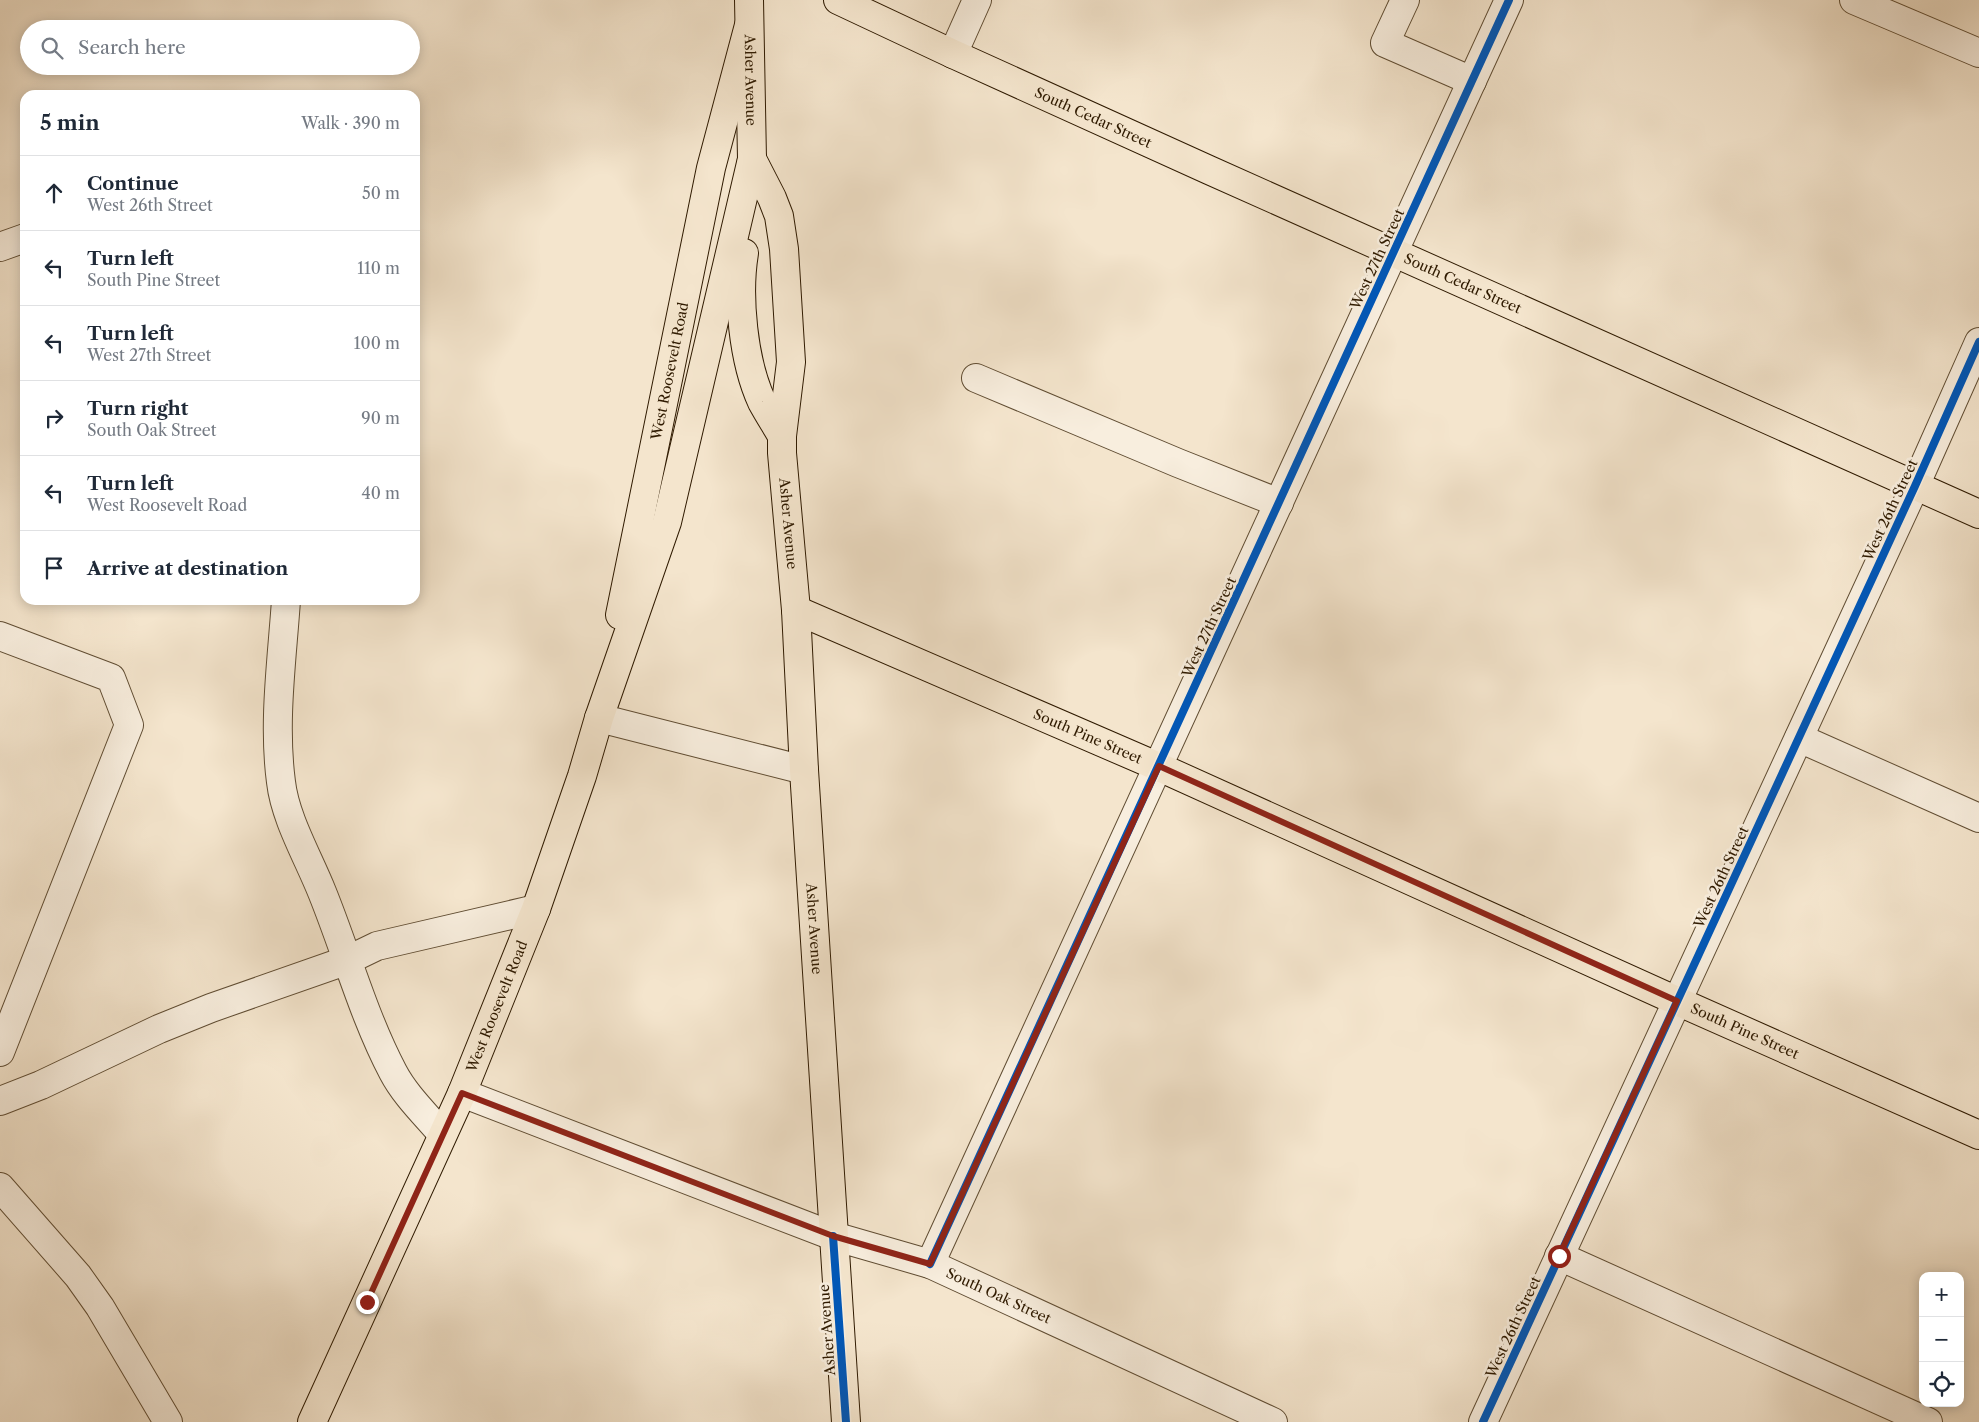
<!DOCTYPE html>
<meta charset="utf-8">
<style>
:root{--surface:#fff;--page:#f2f2f3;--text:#1f2937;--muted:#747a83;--line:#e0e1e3}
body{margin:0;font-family:"Libre Caslon Text",serif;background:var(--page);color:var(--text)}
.controls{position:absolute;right:15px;bottom:15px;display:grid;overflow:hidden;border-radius:10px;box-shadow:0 2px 12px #0003}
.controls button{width:45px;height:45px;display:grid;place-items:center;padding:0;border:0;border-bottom:1px solid var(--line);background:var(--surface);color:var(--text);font:25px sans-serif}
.stop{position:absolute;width:15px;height:15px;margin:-11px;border:4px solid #8f2418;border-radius:50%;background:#fff}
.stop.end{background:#8f2418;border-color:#fff;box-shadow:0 1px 5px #0008}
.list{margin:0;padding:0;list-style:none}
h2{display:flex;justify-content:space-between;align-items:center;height:65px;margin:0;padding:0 20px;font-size:21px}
h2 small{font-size:16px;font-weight:400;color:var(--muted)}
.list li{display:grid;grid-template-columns:32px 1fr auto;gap:15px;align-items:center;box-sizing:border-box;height:75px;padding:0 20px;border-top:1px solid var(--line)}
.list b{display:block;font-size:19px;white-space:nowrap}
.list p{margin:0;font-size:16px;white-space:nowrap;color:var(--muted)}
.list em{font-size:16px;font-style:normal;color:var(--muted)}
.icon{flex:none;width:28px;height:28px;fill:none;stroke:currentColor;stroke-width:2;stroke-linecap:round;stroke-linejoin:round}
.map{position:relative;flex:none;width:1979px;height:1422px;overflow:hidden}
.search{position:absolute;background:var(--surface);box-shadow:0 2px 12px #0003;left:20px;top:20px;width:400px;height:55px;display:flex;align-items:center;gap:12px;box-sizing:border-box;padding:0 18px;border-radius:28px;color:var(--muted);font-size:19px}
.panel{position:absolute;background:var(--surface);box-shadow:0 2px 12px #0003;left:20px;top:90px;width:400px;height:515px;border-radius:15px}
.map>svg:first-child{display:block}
</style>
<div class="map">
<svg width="1979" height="1422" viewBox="0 0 1979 1422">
<rect width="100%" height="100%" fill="#f4e5cd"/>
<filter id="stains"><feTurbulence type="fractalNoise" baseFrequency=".004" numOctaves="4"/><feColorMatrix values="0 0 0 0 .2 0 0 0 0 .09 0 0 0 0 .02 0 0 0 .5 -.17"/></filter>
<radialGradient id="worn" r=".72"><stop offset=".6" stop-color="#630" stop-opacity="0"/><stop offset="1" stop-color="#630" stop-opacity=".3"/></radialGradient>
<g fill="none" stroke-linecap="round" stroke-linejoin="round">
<defs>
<g id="minor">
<path d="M 1405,0 L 1385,43 L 1472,81"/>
<path d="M 1854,0 L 1979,53"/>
<path d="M 953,54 L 977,0"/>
<path d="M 0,247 L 25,238"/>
<path d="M 976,378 L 1178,463 L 1279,503"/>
<path d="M 286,600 C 282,660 273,722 281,782 C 285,818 308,857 322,892 C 346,951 363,1015 393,1072 C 405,1095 425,1114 442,1134"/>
<path d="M 0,636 L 111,678 L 129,725 L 0,1052"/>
<path d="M 599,718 L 804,770"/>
<path d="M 1799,738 L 1979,818"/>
<path id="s1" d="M 462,1093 L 833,1236 L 930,1264 L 1273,1422"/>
<path d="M 0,1101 L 41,1085 L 159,1029 L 211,1008 L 348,960 L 377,946 L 536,909"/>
<path d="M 0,1187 L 78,1276 L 100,1307 L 168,1422"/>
<path d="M 1559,1256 L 1928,1422"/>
<path d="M 930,1264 L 1509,0"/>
<path d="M 1483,1422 L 1915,486 L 1979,342"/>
</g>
<g id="major">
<path id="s2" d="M 749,0 L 752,159 L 750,177"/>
<path id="s3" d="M 838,0 L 953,54 L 1209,170 L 1979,514"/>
<path id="s4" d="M 752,159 L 772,198 L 779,216 L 784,249 L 791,362 L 782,436 L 782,453 L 796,610 L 804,770 L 846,1422"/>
<path d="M 744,253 C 737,296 743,361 762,402 C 768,413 775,424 782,436"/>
<path id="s5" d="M 796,610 L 1159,767 L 1677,1001 L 1979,1135"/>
<path id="s6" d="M 620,615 L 711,168 L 749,25"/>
<path id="s7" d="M 312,1422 L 462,1093 L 536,909 L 582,776 L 599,718 L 667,522 L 752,159"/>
</g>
</defs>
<use href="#minor" stroke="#604d33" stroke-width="30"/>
<use href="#major" stroke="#2f1a00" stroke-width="30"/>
<use href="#minor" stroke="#f8eede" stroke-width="28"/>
<use href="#major" stroke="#f4e5cd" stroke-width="28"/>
<defs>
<path id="cycleway" d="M 833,1236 L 846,1422
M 930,1264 L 1509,0
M 1483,1422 L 1915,486 L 1979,342"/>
</defs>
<use href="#cycleway" stroke="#f8eede" stroke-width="11"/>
<use href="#cycleway" stroke="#0057b8" stroke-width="8"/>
</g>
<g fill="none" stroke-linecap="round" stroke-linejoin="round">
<path stroke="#8f2418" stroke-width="6" d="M 367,1302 L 462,1093 L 833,1236 L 930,1264 L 1159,766 L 1677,1001 L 1559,1256"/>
</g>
<g text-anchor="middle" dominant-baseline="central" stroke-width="5" stroke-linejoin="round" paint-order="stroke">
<g font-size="14" fill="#2f1a00" stroke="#f8eede">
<text stroke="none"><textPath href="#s2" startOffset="80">Asher Avenue</textPath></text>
<text stroke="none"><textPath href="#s3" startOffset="281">South Cedar Street</textPath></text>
<text transform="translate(1377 259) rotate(-65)">West 27th Street</text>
<text stroke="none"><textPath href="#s3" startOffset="686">South Cedar Street</textPath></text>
<text stroke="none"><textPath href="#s6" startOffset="249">West Roosevelt Road</textPath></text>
<text transform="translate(1890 510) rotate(-65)">West 26th Street</text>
<text stroke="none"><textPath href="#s4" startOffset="372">Asher Avenue</textPath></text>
<text transform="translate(1209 627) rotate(-65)">West 27th Street</text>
<text stroke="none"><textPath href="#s5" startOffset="318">South Pine Street</textPath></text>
<text transform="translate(1721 877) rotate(-65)">West 26th Street</text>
<text stroke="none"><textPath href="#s4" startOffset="778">Asher Avenue</textPath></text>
<text stroke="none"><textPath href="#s7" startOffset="455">West Roosevelt Road</textPath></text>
<text stroke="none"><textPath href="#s5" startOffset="1038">South Pine Street</textPath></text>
<text stroke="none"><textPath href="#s1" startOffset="574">South Oak Street</textPath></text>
<text transform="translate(1513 1327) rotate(-65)">West 26th Street</text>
<text transform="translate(827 1330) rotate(-94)">Asher Avenue</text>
</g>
</g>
<rect width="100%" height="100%" filter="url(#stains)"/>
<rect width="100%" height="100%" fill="url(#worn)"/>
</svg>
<div class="controls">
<button>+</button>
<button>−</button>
<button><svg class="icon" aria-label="locate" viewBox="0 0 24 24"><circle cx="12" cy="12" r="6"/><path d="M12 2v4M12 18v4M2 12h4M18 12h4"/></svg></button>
</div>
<div class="stop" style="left:1559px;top:1256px"></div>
<div class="stop end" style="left:367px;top:1302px"></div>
<div class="search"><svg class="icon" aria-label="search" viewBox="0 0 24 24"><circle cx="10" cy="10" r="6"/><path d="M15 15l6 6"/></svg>Search here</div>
<section class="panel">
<h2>5 min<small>Walk · 390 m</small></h2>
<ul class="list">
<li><svg class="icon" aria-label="ahead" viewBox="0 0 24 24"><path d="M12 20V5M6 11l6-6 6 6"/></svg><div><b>Continue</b><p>West 26th Street</p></div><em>50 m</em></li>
<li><svg class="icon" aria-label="left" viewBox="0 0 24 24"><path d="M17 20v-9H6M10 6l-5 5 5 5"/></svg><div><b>Turn left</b><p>South Pine Street</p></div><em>110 m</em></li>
<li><svg class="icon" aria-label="left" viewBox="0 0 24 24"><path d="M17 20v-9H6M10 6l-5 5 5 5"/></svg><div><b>Turn left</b><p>West 27th Street</p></div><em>100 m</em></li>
<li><svg class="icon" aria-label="right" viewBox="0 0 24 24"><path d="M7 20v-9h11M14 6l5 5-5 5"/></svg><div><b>Turn right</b><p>South Oak Street</p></div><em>90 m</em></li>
<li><svg class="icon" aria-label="left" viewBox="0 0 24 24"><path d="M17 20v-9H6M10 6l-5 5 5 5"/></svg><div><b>Turn left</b><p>West Roosevelt Road</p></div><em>40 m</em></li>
<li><svg class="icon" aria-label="arrive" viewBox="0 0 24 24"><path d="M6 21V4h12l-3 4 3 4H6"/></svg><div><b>Arrive at destination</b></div></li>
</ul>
</section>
</div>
